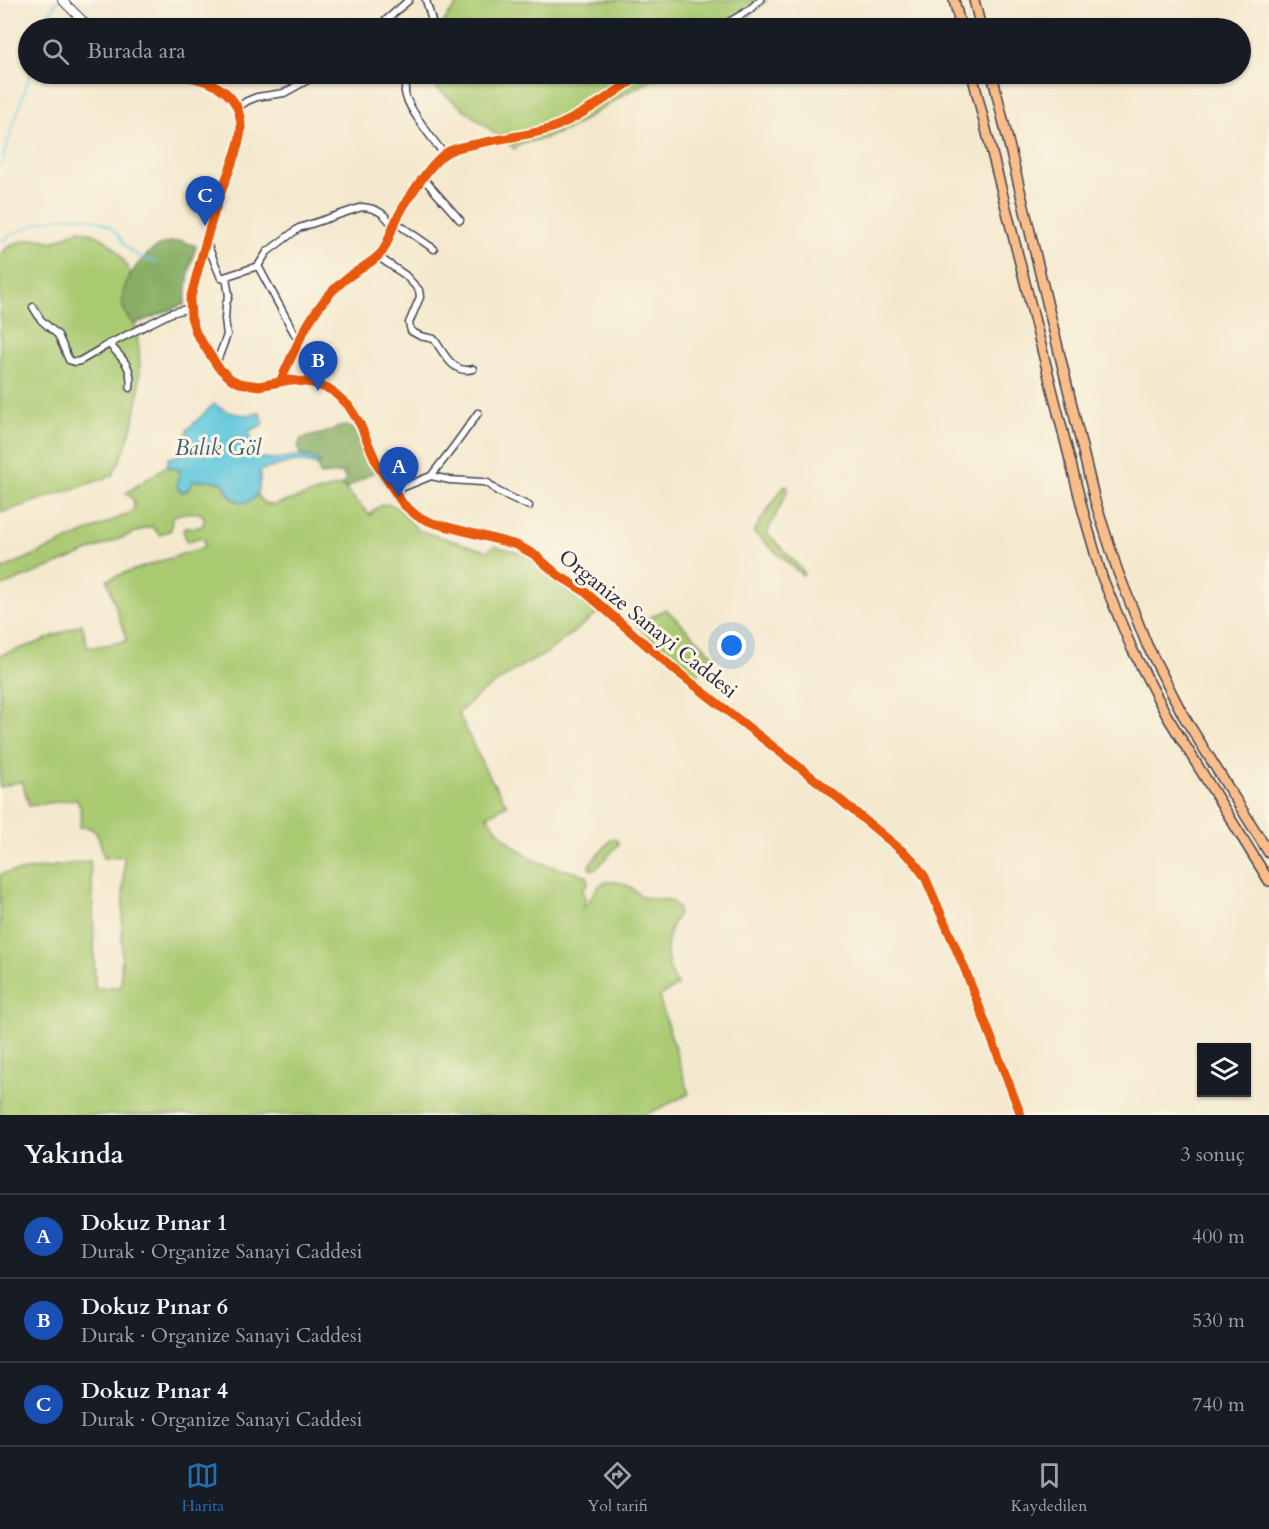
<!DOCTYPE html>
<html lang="tr">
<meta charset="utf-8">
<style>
:root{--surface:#171b24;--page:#242831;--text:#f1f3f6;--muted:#9ea1a6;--line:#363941;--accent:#1f6fb2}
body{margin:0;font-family:Cardo,serif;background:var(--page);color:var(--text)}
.controls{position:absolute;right:18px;bottom:18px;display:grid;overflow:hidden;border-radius:0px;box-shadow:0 2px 4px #0004}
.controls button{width:54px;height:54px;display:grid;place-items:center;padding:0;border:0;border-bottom:2px solid var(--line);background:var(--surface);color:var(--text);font:30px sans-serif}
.you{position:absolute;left:732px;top:646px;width:21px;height:21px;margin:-15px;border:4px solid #fff;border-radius:50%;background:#1a73e8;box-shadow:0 0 0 9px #1a73e833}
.badge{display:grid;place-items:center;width:39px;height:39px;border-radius:50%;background:var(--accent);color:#fff;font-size:20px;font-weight:700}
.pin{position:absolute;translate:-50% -50px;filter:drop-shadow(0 2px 3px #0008)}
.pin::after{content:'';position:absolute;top:32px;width:21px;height:18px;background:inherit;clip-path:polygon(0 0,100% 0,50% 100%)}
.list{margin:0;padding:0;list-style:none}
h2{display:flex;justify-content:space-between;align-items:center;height:78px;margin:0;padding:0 24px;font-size:26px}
h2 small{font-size:20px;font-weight:400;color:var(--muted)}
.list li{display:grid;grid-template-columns:39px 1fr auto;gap:18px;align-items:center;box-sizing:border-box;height:84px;padding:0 24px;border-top:2px solid var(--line)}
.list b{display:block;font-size:22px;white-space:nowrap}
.list p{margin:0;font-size:20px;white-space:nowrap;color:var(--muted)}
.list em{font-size:20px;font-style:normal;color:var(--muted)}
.icon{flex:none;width:33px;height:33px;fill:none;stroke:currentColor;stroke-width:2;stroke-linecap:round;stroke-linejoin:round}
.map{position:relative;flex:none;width:1269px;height:1115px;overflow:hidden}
.search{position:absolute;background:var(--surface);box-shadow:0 2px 4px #0004;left:18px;right:18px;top:18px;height:66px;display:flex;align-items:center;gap:15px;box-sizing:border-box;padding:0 21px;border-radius:33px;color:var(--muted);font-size:22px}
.sheet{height:330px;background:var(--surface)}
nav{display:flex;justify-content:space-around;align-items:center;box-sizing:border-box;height:84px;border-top:2px solid var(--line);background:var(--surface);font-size:16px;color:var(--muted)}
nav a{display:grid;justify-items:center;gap:3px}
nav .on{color:var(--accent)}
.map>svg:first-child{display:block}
</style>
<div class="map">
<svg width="1269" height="1115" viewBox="0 0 1269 1115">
<rect width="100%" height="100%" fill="#fcf5e5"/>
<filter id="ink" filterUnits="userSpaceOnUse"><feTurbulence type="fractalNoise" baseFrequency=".0167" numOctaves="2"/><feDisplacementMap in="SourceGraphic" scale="12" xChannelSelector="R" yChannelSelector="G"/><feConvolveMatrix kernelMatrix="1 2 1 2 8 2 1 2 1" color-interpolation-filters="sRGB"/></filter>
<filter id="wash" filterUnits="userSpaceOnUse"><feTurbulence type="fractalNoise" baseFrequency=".008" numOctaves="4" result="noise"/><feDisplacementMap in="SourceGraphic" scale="24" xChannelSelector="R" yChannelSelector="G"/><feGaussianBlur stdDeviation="1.35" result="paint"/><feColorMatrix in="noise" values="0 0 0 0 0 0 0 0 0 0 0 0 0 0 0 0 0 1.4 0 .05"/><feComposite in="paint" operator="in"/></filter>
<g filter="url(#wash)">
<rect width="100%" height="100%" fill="#f4e9ce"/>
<path fill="#aaca72" stroke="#667656" stroke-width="1.5" d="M 462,0 L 767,0 L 749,17 L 729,28 L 440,28 L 449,14 Z
M 428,74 L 665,74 L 626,93 L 571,128 L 543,139 L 521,143 L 515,149 L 429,82 Z
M 79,230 C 107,235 119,250 131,274 L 122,296 L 129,318 L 135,324 C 146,377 138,428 112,476 L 0,513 L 0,254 C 14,240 34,235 52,242 Z
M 168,465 L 170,468 L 181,469 L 183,492 L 187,491 L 192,481 L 213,480 L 224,483 C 229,502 245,510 257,492 C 259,501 265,505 274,505 L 341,485 L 370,515 C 379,503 390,500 402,512 C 404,514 406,517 408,519 C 412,523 415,525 417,530 L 487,551 L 494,546 L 517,552 L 531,559 L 554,580 L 569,590 L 572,596 L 599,612 L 544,655 L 523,665 L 481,693 L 458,713 L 486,771 L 507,805 L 487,816 C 503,839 523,858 550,866 C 562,870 576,871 587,876 L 588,883 L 586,886 L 582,888 L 585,896 L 584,908 C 590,901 593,893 598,887 C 605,878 621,882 630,887 C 634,889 637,893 641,896 C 648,900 662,899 670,900 L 678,908 L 678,915 C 666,929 664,955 671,972 C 672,977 675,981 678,985 L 659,997 L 689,1094 L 645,1115 L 0,1115 L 0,874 L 90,861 L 93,902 L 95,988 L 121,987 L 124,856 L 104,858 C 100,843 100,825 79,827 C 83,817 82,808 76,799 L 29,806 L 22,781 L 0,787 L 0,655 L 37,643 L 82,624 L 88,648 L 127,641 L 107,580 L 122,574 L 204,547 L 205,541 L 200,537 L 187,542 L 183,530 L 187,526 L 193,528 L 202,526 C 213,507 181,512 172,517 L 171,530 L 160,535 L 151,526 L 0,587 L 0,570 L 132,512 C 136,505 134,498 126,493 Z
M 787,485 L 788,490 L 767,533 L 803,571 L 804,574 L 802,575 L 753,532 L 784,486 Z
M 666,609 L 715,657 L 697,676 L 655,642 L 637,625 Z
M 615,839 L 618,842 L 618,845 L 596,869 L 590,869 L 589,865 L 611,840 Z"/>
<path fill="#87ae64" stroke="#546850" stroke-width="1.5" d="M 182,241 L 196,246 L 189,272 L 185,304 L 135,324 C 104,303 137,255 163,244 C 169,242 175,241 182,241 Z
M 347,426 C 365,432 369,456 374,472 L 345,489 L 341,485 L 346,481 L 344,475 L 341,473 L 320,475 L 317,465 L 320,462 L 310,457 L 300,455 L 298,447 L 301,439 L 321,434 L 339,427 Z"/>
<path fill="#60c7dd" stroke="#41748c" stroke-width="1.5" d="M 214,404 C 228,414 243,417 260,413 L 264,424 L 249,431 L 253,454 C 276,468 294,446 321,462 L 317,465 C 299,457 278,466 260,471 C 260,478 260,485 258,491 C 250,511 228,502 224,483 L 208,480 L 193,481 L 187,491 L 181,491 C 173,486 179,477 181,470 L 170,468 C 167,465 167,462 169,458 L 185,453 L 187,430 Z"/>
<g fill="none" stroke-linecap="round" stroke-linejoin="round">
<path stroke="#60c7dd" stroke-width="1.5" d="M 44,28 L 48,15 L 58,0
M 0,166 L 30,74
M 0,242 C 31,221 81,204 114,230 C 118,233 119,237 122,241 C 130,253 143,260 157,262
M 459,1112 L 461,1115"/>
</g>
</g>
<g filter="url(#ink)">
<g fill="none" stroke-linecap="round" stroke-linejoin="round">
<defs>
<path id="minor" d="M 426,0 L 434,28
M 377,28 L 409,0
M 719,28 L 749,10 L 760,0
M 414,74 C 410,79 405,83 405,90 C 403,103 435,142 444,154
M 237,108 L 247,101 L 257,97 L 284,93 L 304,82 L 318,74
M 423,178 L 460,220
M 395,222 L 434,249
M 206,241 L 221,278 L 258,266 L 267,252 L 299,228 L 362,207 C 377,208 386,214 393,227
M 377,256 L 405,275 L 419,290 L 420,297 L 409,323 L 411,331 L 420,336 L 434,339 C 444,353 453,375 473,369
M 258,266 L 299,342
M 33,307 L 41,320 L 58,335 L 69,360 L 75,362 L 80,361 L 109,344 L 171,313 L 190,308
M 109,344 C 123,359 133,367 130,388
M 216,364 L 227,335 L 225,319 L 226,304 L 229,296 L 226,277
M 280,382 C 296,347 311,308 342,282 C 354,271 371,265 382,252 C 388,244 389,236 393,227 C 401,208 429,164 446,153 C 455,147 466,146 476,144 C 501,138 528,136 552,128 C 581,117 616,91 642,74
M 431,476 L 455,445 L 478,413
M 394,491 L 431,476 L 450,480 L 482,482 L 488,483 L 497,491 L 529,506"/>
<path id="tertiary" d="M 62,0 L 90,28
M 172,74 C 196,78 223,82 236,105 C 239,112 241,120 241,127 C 241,146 225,179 219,198 C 208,231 199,266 190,300 L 191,317 L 196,333 L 218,367 L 231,379 L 239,383 L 259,386 L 290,380 L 312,383 L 331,390 L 348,405 L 360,424 L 378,466 L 403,504 L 417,516 L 433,523 L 517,545 L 535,555 L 558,575 L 584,591 L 675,670 L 826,788 L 912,859 L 925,877 L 964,967 L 1021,1115"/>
<path id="trunk" d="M 954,0 L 961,28
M 974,0 L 981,28
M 972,74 L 1083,511 L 1102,577 L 1132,649 L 1167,716 L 1269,881
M 992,74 L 1095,501 L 1118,572 L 1147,645 L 1183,715 L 1269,853"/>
</defs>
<use href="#minor" stroke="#424051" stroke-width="9"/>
<use href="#tertiary" stroke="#424051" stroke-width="10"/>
<use href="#trunk" stroke="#424051" stroke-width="12"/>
<use href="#minor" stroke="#fff" stroke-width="6"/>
<use href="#tertiary" stroke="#fff" stroke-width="8"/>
<use href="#trunk" stroke="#f8bd88" stroke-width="9"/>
<defs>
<path id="cycleway" d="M 172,74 C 196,78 223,82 236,105 C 239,112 241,120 241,127 C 241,146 225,179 219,198 C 208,231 199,266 190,300 L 191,317 L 196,333 L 218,367 L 231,379 L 239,383 L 259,386 L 290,380 L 312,383 L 331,390 L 348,405 L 360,424 L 378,466 L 403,504 L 417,516 L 433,523 L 517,545 L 535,555 L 558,575 L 584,591 L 675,670 L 826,788 L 912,859 L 925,877 L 964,967 L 1021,1115
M 280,382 C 296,347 311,308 342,282 C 354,271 371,265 382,252 C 388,244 389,236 393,227 C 401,208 429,164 446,153 C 455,147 466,146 476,144 C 501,138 528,136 552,128 C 581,117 616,91 642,74"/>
</defs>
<use href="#cycleway" stroke="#fcf5e5" stroke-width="13"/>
<use href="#cycleway" stroke="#e8590c" stroke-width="9"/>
</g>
</g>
<g text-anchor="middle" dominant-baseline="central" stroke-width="6" stroke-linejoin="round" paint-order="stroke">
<g font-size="21" fill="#22223b" stroke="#fcf5e5">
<text transform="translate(648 624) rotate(39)">Organize Sanayi Caddesi</text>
</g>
<g font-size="22" font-style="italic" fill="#385c74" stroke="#fcf5e5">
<text x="218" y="448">Balık Göl</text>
</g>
</g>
</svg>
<div class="controls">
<button><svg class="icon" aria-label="layers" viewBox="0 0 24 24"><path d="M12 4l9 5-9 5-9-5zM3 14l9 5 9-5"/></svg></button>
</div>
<div class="you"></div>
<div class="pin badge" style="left:399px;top:497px;background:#1a4fb4">A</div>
<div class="pin badge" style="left:318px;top:391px;background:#1a4fb4">B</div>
<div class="pin badge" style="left:205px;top:226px;background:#1a4fb4">C</div>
<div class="search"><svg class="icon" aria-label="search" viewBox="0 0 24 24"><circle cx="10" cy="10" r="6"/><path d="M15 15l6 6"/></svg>Burada ara</div>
</div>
<section class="sheet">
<h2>Yakında<small>3 sonuç</small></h2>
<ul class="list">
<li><span class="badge" style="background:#1a4fb4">A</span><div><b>Dokuz Pınar 1</b><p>Durak · Organize Sanayi Caddesi</p></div><em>400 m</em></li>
<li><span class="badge" style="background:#1a4fb4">B</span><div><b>Dokuz Pınar 6</b><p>Durak · Organize Sanayi Caddesi</p></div><em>530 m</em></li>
<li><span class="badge" style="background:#1a4fb4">C</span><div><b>Dokuz Pınar 4</b><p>Durak · Organize Sanayi Caddesi</p></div><em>740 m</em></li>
</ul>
</section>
<nav>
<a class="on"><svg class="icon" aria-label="map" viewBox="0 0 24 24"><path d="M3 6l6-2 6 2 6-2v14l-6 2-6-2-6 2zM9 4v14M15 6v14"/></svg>Harita</a>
<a><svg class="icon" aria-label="directions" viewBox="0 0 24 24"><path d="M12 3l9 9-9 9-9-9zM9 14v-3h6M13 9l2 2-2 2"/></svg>Yol tarifi</a>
<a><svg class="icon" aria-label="saved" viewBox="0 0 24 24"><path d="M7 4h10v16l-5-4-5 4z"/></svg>Kaydedilen</a>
</nav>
